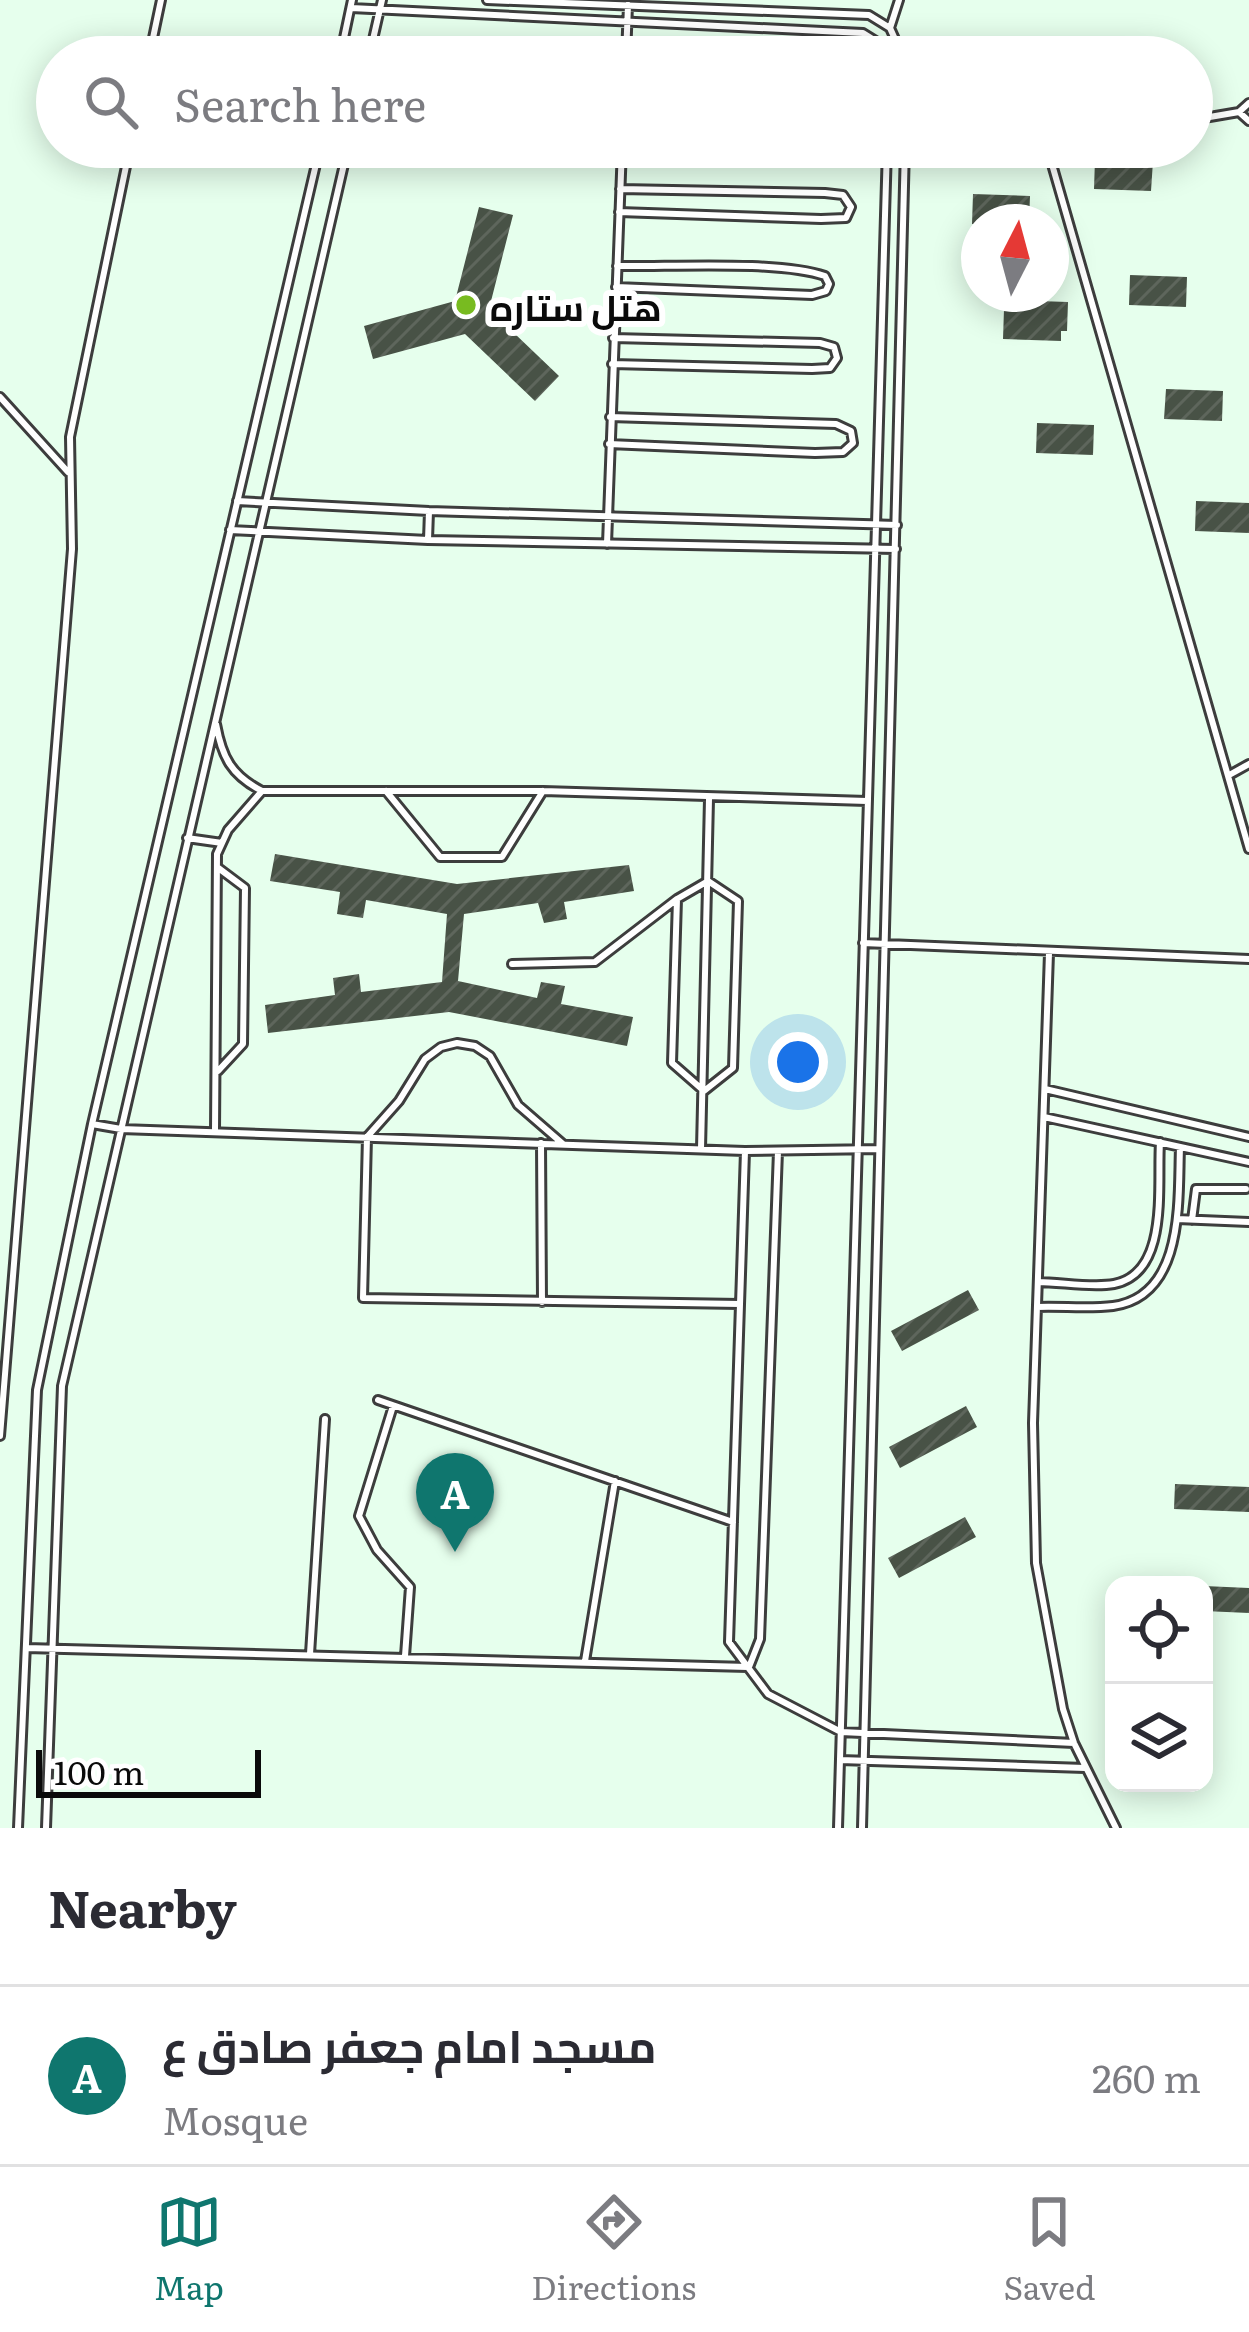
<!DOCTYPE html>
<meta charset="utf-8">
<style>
:root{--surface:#fff;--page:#f7f7f7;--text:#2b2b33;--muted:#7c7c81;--line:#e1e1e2;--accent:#0f766e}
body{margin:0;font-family:Literata,Cairo,serif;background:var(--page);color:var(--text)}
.controls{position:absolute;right:36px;bottom:36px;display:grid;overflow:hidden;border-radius:24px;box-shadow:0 6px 30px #0003}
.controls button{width:108px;height:108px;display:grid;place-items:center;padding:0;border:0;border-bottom:3px solid var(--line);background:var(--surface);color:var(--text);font:60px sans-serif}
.compass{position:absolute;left:961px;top:204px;width:108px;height:108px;border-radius:50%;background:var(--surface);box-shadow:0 6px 30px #0003;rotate:6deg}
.scale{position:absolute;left:36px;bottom:30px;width:225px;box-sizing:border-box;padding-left:12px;border:6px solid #0a0a0a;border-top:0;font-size:33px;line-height:42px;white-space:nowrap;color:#0a0a0a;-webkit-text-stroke:9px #fff;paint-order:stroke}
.you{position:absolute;left:798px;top:1062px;width:42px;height:42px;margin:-30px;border:9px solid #fff;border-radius:50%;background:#1a73e8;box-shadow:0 0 0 18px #1a73e833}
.badge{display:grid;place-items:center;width:78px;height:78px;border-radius:50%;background:var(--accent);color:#fff;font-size:39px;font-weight:700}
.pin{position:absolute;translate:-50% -99px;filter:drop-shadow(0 3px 6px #0008)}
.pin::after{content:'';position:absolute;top:63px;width:42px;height:36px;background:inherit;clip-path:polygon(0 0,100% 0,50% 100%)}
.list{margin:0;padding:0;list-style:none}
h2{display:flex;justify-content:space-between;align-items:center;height:156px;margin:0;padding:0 48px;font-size:51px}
h2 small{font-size:39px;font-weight:400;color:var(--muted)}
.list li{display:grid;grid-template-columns:78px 1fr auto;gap:36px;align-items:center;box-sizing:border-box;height:180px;padding:0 48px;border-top:3px solid var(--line)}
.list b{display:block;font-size:45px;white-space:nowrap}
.list p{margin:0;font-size:39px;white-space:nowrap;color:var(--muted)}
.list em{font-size:39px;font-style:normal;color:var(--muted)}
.icon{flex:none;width:66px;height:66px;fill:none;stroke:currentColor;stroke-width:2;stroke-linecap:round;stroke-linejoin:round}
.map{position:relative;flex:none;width:1249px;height:1828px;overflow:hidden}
.search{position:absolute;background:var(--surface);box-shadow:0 6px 30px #0003;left:36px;right:36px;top:36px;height:132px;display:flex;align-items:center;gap:30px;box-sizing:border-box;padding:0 42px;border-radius:66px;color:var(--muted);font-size:45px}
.sheet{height:336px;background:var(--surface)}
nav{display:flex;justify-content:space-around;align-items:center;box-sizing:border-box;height:168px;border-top:3px solid var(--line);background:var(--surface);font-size:33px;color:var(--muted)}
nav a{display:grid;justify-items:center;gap:6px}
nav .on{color:var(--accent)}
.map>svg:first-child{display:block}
</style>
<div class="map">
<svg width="1249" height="1828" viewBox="0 0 1249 1828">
<defs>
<pattern id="building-hatch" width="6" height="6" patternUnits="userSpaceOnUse" patternTransform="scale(3)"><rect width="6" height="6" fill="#485246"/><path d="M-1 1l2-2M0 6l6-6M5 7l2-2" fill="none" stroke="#5e665c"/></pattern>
</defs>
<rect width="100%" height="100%" fill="#e6ffed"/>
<path fill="url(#building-hatch)" d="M 1095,159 L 1153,161 L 1151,191 L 1094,189 Z
M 973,194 L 1030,196 L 1029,222 L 972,224 Z
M 479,207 L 513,215 L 489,309 L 559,376 L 535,401 L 465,334 L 373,359 L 364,326 L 455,301 Z
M 1130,275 L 1187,277 L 1186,307 L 1129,305 Z
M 1011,300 L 1068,302 L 1067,331 L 1061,331 L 1061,341 L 1003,339 L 1004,309 L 1010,310 Z
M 1166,389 L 1223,391 L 1222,421 L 1164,419 Z
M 1037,423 L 1094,425 L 1093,455 L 1036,453 Z
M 1196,501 L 1249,503 L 1249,533 L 1195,531 Z
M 275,854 L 457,884 L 629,865 L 634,891 L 564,902 L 567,919 L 544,923 L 538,903 L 464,914 L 458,981 L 537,998 L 541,982 L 565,986 L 561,1004 L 633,1017 L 627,1046 L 449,1012 L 268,1033 L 265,1005 L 335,995 L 333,978 L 359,974 L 361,992 L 442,982 L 447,914 L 366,900 L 363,918 L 337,914 L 340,892 L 270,881 Z
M 968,1290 L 979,1310 L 902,1351 L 891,1331 Z
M 966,1406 L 977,1427 L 900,1468 L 889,1447 Z
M 1175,1484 L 1249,1487 L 1249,1512 L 1174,1509 Z
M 965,1517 L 976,1537 L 899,1578 L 888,1558 Z
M 1204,1586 L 1249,1588 L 1249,1613 L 1204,1611 Z"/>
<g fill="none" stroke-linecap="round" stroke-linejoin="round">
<defs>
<path id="service" d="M 487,0 L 869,15 L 890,28 L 903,57
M 351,8 L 863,33 L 879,43 L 888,57
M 890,28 L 899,0
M 149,57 L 161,0
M 340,57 L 352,0
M 369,57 L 382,0
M 626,57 L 628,5
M 1239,112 L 1249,121
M 1192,120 L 1239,112 L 1249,103
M 1047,147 L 1249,849
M 905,162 L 1025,147
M 619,212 L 821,219 L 846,218 L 851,207 L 843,195 L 825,193 L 620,189
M 616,287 L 812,295 L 826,291 L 829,284 L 825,276 C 778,260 670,267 617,266
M 612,364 L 812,369 L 830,368 L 837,358 L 834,347 L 820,343 L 613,338
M 0,397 L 68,472
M 609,444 L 815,453 L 843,452 L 853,443 L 851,431 L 836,424 L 610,417
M 237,501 L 429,511 L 897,525
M 230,530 L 428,540 L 896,549
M 428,540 L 429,511
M 607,544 L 622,147
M 216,724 C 222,757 231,775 262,791 L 543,791 L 867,801
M 1231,774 L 1249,764
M 386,791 L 440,857 L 502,857 L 543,791
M 187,838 L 222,843
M 217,867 L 245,888 L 243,1044 L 218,1071
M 708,881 L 738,901 L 733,1068 L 704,1091 L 672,1063 L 677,899 Z
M 863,943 L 1249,959
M 1049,953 L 1033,1423 L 1036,1563 L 1063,1709 L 1074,1743 L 1116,1828
M 512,964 L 595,962 L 677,899
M 1045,1089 L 1249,1137
M 1044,1117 L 1249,1162
M 92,1124 L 121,1129 L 745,1151 L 879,1149
M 215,1132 L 217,854 L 228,830 L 262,791
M 541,1143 L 542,1302
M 563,1144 L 518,1105 L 490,1056 L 475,1046 L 457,1043 L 441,1047 L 425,1059 L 399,1101 L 367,1137 L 363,1298 L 740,1304
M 701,1149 L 709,799
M 745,1151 L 729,1642 L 768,1694 L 841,1732 L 1074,1743
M 1177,1219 L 1249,1222
M 1192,1220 L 1196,1189 L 1246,1189
M 1038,1282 C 1061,1282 1091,1288 1114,1284 C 1170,1273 1157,1185 1160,1142
M 1037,1307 C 1062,1306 1089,1309 1113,1306 C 1185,1296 1178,1200 1180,1147
M 378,1400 L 733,1522
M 393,1406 L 359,1516 L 377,1550 L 410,1587 L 405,1656
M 0,1436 L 72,549 L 70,437 L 130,147
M 26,1648 L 748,1667
M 310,1654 L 325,1419
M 585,1661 L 615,1481
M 749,1667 L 760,1639 L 778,1151
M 840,1760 L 1085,1768
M 18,1828 L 37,1390 L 92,1124 L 320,147
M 46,1828 L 62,1386 L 348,147
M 838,1828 L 887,147
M 862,1828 L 905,147"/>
</defs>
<use href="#service" stroke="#3d3d3d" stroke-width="12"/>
<use href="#service" stroke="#fff" stroke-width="6"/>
</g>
<circle fill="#78bb20" stroke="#fff" stroke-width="4.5" cx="466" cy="305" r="12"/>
<g text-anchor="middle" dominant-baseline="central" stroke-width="12" stroke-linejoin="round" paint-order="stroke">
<g font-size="36" font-weight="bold" fill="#0a0a0a" stroke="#fff" text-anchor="start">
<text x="490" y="305">هتل ستاره</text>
</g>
</g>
</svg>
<div class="controls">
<button><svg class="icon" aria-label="locate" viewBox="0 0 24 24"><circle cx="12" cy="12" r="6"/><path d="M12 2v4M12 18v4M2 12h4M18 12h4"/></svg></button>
<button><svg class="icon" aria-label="layers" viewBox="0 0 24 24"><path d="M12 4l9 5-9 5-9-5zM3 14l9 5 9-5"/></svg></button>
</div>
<svg class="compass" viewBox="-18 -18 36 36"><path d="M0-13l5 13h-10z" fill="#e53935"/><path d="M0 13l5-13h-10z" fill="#7c7c81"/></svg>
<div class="scale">100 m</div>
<div class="you"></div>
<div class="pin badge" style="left:455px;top:1552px">A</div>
<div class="search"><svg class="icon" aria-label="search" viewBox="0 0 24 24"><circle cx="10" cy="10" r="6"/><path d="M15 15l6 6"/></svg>Search here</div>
</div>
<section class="sheet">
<h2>Nearby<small></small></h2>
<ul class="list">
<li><span class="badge">A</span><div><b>مسجد امام جعفر صادق ع</b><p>Mosque</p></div><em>260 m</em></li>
</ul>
</section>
<nav>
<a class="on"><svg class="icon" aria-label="map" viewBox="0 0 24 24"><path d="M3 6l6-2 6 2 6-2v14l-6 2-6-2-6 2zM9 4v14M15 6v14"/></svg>Map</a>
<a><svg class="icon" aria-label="directions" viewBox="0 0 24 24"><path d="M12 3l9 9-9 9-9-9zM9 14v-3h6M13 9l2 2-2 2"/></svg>Directions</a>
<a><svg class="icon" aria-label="saved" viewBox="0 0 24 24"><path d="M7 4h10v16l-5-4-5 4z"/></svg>Saved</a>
</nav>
